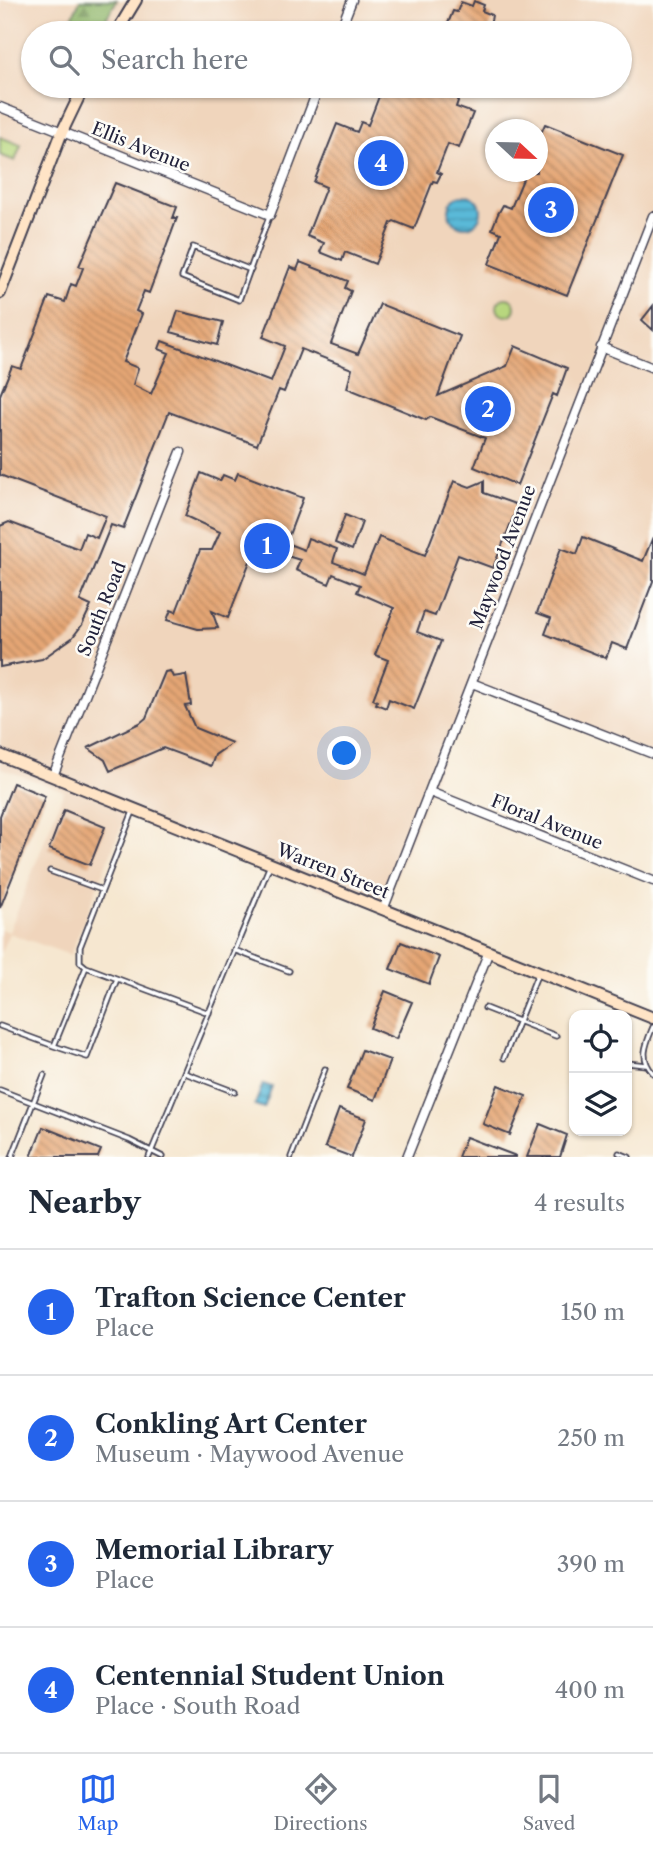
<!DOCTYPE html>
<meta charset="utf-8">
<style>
:root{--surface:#fff;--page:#f6f6f7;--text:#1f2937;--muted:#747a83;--line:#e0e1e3;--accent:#2563eb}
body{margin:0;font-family:"Libre Caslon Text",serif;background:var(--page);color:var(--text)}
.controls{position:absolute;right:21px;bottom:21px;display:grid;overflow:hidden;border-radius:14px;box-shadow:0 2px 5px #0004}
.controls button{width:63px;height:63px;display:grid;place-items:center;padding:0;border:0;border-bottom:2px solid var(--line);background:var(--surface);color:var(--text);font:35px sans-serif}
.compass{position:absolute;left:485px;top:119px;width:63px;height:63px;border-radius:50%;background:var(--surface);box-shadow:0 2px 5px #0004;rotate:112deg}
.you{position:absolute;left:345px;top:754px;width:24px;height:24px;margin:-18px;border:5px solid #fff;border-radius:50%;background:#1a73e8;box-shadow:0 0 0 10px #1a73e833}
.badge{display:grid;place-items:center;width:46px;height:46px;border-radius:50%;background:var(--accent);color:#fff;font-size:23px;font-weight:700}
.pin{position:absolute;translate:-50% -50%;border:4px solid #fff;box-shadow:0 2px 7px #0006}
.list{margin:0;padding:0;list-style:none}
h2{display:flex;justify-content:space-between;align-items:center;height:91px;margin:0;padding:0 28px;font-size:30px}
h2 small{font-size:23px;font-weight:400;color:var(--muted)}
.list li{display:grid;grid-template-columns:46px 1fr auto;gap:21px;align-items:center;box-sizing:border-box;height:126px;padding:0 28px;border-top:2px solid var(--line)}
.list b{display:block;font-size:26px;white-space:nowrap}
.list p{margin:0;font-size:23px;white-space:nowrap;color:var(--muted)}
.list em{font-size:23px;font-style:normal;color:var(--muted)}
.icon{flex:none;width:38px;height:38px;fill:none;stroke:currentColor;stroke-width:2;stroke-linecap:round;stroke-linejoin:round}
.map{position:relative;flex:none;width:653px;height:1157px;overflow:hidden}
.search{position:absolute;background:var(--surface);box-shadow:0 2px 5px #0004;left:21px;right:21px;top:21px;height:77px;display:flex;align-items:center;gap:18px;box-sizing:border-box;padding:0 24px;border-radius:38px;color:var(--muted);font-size:26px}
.sheet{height:595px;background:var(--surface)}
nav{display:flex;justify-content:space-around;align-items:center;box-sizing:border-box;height:98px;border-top:2px solid var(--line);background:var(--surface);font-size:19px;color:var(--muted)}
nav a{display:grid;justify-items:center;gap:4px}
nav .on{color:var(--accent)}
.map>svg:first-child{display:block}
</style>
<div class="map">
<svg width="653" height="1157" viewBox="0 0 653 1157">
<defs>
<pattern id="grass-tufts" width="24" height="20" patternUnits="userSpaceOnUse" patternTransform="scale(1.75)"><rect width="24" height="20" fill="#b8d77e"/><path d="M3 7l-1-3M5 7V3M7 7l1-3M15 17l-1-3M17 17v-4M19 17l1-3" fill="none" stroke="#9eb86e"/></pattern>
<pattern id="forest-firs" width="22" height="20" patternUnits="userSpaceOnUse" patternTransform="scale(1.75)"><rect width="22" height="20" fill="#92b86d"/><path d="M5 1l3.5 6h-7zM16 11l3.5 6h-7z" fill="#77955b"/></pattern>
<pattern id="water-rules" width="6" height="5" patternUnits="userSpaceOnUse" patternTransform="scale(1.75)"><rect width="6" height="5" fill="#5ab9d8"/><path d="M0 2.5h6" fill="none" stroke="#4a96b0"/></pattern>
<pattern id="building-back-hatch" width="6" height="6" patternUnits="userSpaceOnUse" patternTransform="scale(1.75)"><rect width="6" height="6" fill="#e5a674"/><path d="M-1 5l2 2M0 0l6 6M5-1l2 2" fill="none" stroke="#b98760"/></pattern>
</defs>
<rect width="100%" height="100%" fill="#fdfcf7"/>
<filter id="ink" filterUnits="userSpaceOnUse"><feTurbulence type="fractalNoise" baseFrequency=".0143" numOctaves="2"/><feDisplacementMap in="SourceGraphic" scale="14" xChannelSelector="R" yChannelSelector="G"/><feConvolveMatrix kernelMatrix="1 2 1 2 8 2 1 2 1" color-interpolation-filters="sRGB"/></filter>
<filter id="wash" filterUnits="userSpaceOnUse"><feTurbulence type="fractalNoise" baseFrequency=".00686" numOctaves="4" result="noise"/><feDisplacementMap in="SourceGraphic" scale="28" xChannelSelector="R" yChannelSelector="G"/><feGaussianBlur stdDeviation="1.57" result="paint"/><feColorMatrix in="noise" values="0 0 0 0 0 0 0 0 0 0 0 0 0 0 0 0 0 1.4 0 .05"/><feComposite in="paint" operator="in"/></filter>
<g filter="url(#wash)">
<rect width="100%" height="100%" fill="#f6e7d0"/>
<path fill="#f0d5bc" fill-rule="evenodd" d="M 0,0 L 653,0 L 653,754 L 472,683 L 383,910 L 193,843 L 126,815 L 70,955 L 9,933 L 0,954 L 0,929 L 9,932 L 64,791 L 0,768 ZM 33,33 L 620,33 L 620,86 L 33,86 ZM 496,130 L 538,130 L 538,172 L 496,172 Z"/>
<path fill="url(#grass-tufts)" stroke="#6d7c5c" stroke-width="2" d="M497 307a9 9 0 1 1 18 0a9 9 0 1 1-18 0Z"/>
<path fill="url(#forest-firs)" stroke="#5a6d54" stroke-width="2" d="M 80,0 L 117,0 L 99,31 L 72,18 Z"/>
<path fill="#b8d77e" stroke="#6d7c5c" stroke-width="2" d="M 0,137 L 21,145 L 15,161 L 0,155 Z"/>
<path fill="url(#water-rules)" stroke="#3e6e8a" stroke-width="2" d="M449 211a16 16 0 1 1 32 0a16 16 0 1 1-32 0Z
M 263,1084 L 272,1087 L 264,1108 L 255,1105 Z"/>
<g id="blocks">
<path fill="url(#building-back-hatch)" d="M 474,1 L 484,5 L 482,11 L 492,15 L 489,33 L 444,33 L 453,11 L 457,12 L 461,2 L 472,6 Z
M 383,86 L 463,86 L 456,107 L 473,113 L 459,148 L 448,144 L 437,172 L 441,174 L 437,182 L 433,181 L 414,229 L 394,221 L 391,223 L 375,264 L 345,252 L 342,261 L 320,252 L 324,243 L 307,236 L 326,187 L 314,182 L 337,124 L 357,132 L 361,122 L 368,125 Z
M 545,124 L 623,155 L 567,295 L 489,264 L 501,233 L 492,229 L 498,214 L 503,205 L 511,208 L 526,172 L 537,172 L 537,142 Z
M 115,183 L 177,207 L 173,218 L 177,218 L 149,293 L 144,291 L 136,311 L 142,314 L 123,362 L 138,368 L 133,385 L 151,394 L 169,353 L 159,349 L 162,341 L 271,382 L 285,346 L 263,337 L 290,267 L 297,270 L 300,262 L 348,281 L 345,288 L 351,291 L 331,344 L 358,354 L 380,304 L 460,336 L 438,396 L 507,366 L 515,346 L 567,368 L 557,396 L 553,394 L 517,485 L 474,467 L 485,438 L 430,417 L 426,420 L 347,388 L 352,369 L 301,349 L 284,392 L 279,390 L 257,445 L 169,412 L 123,529 L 111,525 L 80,601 L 91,606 L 82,625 L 72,638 L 42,659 L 0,667 L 0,526 L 9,522 L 79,549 L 85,533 L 97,538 L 106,516 L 0,475 L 0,395 L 12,366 L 21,369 L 49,297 L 65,302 L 71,284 L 76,286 L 83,268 L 79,266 Z
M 653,306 L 653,330 L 642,320 Z
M 178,311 L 223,322 L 217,345 L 171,332 Z
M 201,473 L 220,481 L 223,475 L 235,480 L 238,473 L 303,498 L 286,543 L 304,550 L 308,538 L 337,549 L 333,562 L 364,574 L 379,537 L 425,555 L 454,481 L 470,487 L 484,481 L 484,493 L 518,505 L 493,568 L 458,555 L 435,616 L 424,612 L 417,632 L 441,641 L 414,709 L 389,699 L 386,708 L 376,704 L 377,701 L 373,699 L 388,660 L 375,655 L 394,608 L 357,592 L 360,585 L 333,574 L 329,584 L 296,570 L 300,560 L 284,555 L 280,564 L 273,562 L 272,564 L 252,556 L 228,618 L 212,611 L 218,628 L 198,629 L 167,620 L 171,610 L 176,612 L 200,550 L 212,550 L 220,532 L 185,516 Z
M 345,515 L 362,522 L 352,550 L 335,543 Z
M 583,537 L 643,561 L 653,537 L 653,581 L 627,649 L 612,643 L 606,658 L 545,634 L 551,618 L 537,613 L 561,548 L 577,554 Z
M 170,671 L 173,677 L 186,675 L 191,705 L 185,706 L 195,728 L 232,743 L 215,755 L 211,766 L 163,748 L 110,771 L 105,760 L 88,748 L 140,723 L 146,718 L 165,672 Z
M 13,783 L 45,796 L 0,908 L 0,816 Z
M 64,810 L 105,827 L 90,865 L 49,849 Z
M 401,942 L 439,957 L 429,984 L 390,969 Z
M 385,991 L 412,1002 L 396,1039 L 370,1028 Z
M 362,1050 L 390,1060 L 375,1100 L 347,1089 Z
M 498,1085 L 526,1096 L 510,1135 L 483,1124 Z
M 339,1109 L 366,1119 L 352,1157 L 325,1147 Z
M 540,1124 L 567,1135 L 560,1157 L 527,1157 Z
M 43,1127 L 101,1150 L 98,1157 L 31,1157 Z
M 466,1137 L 516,1156 L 516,1157 L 458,1157 Z"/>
</g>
</g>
<g filter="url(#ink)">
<use href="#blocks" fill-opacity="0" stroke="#424051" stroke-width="2"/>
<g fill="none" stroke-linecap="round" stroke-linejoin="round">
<defs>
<path id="lane" d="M 251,270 L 193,247 L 182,277 L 239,300 L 269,217
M 134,809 L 80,947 L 80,962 L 86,967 L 209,1013
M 50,871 L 102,890
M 234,950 L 289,971
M 485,1008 L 556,1036
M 0,1026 L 54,1046 L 86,967
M 653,1027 C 646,1044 639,1058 653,1073
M 54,1046 L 87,1057 L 117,979
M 504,1058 L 538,973
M 627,1063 L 646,1065
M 185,1073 L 235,1092
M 0,1090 L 129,1140 L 163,1157
M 574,1118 L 574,1117
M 619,1153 L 629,1157
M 12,1157 L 44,1075
M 149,1157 L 270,865
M 291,1157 L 325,1069"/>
<path id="street" d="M 339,33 L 352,0
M 0,107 L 270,215 L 319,86
M 601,347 L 653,368
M 472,683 L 653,754
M 53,776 L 181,452
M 430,792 L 653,881
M 383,910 L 653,216
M 407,1157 L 489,951"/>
<path id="secondary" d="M 116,33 L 136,0
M 0,293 L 62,132 L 84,86
M 0,755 L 653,1018"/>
</defs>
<use href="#lane" stroke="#424051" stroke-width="7"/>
<use href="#street" stroke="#424051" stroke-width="11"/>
<use href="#secondary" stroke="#424051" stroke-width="14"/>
<use href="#lane" stroke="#fff" stroke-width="3.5"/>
<use href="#street" stroke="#fff" stroke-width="8"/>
<use href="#secondary" stroke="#ffe4c6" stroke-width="10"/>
</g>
</g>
<g text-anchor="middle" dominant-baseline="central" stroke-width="5" stroke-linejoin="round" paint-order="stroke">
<g font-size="18" fill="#22223b" stroke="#fdfcf7">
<text transform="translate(141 147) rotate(22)">Ellis Avenue</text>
<text transform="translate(503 557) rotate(-69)">Maywood Avenue</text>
<text transform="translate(102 609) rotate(-68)">South Road</text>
<text transform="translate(547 822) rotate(22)">Floral Avenue</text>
<text transform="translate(333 871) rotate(22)">Warren Street</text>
</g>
</g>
</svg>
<div class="controls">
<button><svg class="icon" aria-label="locate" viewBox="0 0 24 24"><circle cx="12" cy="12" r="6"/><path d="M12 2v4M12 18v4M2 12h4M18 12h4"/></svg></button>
<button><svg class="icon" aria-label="layers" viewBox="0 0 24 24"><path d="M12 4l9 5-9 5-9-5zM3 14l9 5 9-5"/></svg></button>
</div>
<svg class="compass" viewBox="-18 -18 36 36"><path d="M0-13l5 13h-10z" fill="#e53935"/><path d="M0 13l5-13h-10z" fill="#747a83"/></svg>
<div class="you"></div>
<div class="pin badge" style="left:267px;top:546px">1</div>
<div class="pin badge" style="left:488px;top:409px">2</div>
<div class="pin badge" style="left:551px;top:210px">3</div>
<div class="pin badge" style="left:381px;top:163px">4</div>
<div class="search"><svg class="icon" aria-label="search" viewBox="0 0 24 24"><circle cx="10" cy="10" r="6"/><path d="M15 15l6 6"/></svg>Search here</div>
</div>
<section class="sheet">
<h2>Nearby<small>4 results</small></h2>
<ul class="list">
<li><span class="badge">1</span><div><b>Trafton Science Center</b><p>Place</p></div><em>150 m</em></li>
<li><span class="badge">2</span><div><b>Conkling Art Center</b><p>Museum · Maywood Avenue</p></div><em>250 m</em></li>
<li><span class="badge">3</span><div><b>Memorial Library</b><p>Place</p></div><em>390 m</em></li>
<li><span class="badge">4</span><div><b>Centennial Student Union</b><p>Place · South Road</p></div><em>400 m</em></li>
</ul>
</section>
<nav>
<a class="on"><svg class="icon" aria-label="map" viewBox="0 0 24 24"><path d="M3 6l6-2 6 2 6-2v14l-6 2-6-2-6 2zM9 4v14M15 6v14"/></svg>Map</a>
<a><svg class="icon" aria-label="directions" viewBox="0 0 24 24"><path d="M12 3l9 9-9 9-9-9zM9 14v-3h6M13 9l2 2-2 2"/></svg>Directions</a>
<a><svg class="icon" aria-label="saved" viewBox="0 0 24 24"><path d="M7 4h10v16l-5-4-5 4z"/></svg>Saved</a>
</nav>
